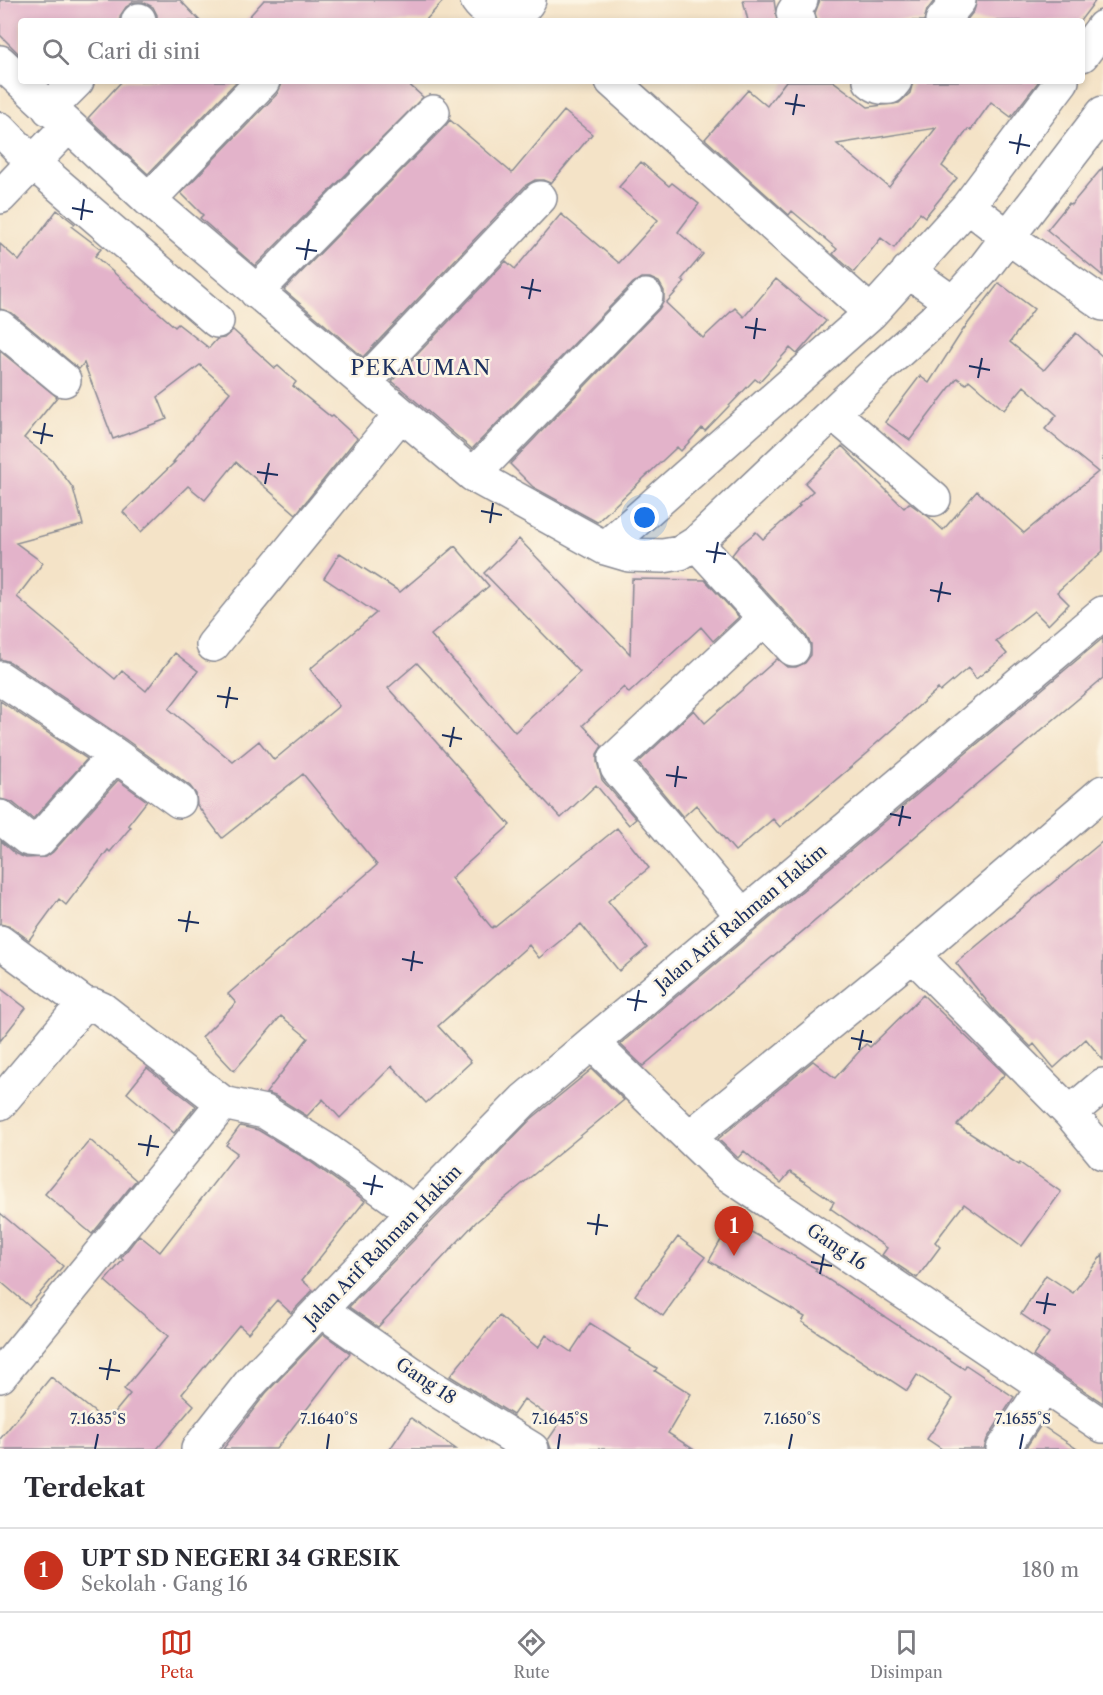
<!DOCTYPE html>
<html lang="id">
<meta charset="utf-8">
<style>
:root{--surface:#fff;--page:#f7f7f7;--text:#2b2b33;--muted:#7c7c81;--line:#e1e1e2;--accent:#c8321e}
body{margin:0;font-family:"Libre Caslon Text",serif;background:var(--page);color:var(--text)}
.you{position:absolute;left:645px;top:518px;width:21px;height:21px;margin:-15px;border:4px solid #fff;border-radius:50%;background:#1a73e8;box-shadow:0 0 0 9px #1a73e833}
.badge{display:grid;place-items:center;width:39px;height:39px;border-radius:50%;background:var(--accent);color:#fff;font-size:20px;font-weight:700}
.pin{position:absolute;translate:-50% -50px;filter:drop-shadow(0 2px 3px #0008)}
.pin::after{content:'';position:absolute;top:32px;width:21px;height:18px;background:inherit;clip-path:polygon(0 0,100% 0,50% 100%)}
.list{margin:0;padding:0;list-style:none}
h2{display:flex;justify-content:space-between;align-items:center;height:78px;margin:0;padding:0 24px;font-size:26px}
h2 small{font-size:20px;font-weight:400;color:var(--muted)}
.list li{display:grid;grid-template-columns:39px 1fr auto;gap:18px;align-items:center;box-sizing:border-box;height:84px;padding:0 24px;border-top:2px solid var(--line)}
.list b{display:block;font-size:22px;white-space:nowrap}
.list p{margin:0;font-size:20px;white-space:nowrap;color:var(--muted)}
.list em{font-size:20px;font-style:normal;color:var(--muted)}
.icon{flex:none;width:33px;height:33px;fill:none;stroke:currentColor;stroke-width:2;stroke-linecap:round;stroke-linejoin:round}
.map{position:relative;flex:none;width:1103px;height:1449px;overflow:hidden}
.search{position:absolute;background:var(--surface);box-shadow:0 3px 9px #0003;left:18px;right:18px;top:18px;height:66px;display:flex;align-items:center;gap:15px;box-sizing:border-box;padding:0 21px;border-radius:6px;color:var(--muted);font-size:22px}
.sheet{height:162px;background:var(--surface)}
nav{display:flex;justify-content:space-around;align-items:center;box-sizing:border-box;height:84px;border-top:2px solid var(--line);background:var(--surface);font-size:16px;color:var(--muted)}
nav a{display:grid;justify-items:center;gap:3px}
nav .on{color:var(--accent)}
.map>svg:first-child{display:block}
</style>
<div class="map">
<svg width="1103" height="1449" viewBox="0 0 1103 1449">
<rect width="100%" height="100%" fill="#fcf5e5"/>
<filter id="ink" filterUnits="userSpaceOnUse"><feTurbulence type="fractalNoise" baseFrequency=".0167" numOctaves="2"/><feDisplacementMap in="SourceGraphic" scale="12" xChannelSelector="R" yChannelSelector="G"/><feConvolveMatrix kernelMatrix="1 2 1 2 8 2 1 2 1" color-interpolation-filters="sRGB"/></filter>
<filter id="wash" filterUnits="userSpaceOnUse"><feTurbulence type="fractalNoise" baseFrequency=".008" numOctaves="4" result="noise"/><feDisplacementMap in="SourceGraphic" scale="24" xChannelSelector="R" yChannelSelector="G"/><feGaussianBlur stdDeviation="1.35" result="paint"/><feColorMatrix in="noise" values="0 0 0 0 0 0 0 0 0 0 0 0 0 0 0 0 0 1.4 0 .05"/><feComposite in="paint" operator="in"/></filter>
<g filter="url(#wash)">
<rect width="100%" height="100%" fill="#f4e3c7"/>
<g id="blocks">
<path fill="#e3b3ca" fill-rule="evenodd" d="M 0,0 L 180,0 L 200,21 L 157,21 L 157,15 L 153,7 L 143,2 L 134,2 L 126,7 L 120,16 L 120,21 L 21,21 L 21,56 L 0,35 Z
M 264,0 L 444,0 L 425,21 L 245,21 Z
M 743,0 L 774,0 L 777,21 L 748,21 Z
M 820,0 L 935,0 L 927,10 L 924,21 L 817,21 L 815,13 Z
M 977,0 L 1096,0 L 1080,21 L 966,21 L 974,11 Z
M 122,81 L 237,81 L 148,174 L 88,118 Z
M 281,81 L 405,81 L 423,97 L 255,266 L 200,218 L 203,215 L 181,193 L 277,94 L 281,86 Z
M 786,81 L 833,81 L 868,107 L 899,103 L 910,93 L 913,81 L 1039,81 L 1011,117 L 991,102 L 971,130 L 968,129 L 942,166 L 957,178 L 925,217 L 920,213 L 894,248 L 881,238 L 854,272 L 833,254 L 837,249 L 792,211 L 789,215 L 705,139 L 748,90 L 767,106 ZM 936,128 L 889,187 L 837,144 Z
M 564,111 L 592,134 L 551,183 L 544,180 L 535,180 L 526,185 L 363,357 L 284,290 L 446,125 L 450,120 L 512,173 Z
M 641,162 L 669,186 L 672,183 L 699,204 L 678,232 L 703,254 L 682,279 L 685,282 L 666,303 L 703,338 L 735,308 L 744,317 L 776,279 L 826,321 L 797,354 L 790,348 L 759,382 L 755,379 L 705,431 L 702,428 L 681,451 L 677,447 L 597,522 L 533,487 L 510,464 L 659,309 L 664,301 L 664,291 L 659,282 L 650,278 L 641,278 L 633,283 L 472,449 L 392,381 L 506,261 L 515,269 L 561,214 L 619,263 L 658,220 L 619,187 Z
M 1103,167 L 1103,276 L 1047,230 L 1069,203 L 1071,205 Z
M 57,210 L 75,224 L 72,227 L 101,249 L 95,256 L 175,327 L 178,324 L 209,348 L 217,339 L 224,338 L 233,330 L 275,368 L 278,366 L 296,382 L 293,386 L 331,417 L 333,416 L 357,438 L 296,514 L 236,462 L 205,500 L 188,486 L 141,532 L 123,512 L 175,462 L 173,462 L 230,392 L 200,365 L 158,397 L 167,419 L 113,439 L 84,363 L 79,369 L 12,313 L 0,309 L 0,244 L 19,261 Z
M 999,283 L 1034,309 L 1010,342 L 1044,370 L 1076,333 L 1103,357 L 1103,551 L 1057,592 L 1069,604 L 1048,625 L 1034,611 L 996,641 L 1007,654 L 976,679 L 968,668 L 940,692 L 938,689 L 869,750 L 870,751 L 780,827 L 773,819 L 735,851 L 696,805 L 683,817 L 638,763 L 694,710 L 705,723 L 777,659 L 787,667 L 796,667 L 805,663 L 811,655 L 811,644 L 805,634 L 732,555 L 739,546 L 756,532 L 763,539 L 800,506 L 798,505 L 813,491 L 805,483 L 842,446 L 904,508 L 909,503 L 929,517 L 943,530 L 977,491 L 1024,533 L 1098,472 L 1045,429 L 1057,415 L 1024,386 L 1004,410 L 969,380 L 966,384 L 957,378 L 910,440 L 885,422 L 920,376 L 929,383 L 963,330 Z
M 0,351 L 57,397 L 24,438 L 53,461 L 73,488 L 83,525 L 16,543 L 43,563 L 17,597 L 115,679 L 122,671 L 146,691 L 175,653 L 198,671 L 169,709 L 233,762 L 259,741 L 274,760 L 339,706 L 310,669 L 376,613 L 324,578 L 340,553 L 400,592 L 455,546 L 489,586 L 431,635 L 515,732 L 580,672 L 484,573 L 519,539 L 630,654 L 632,579 L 705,580 L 739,617 L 713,641 L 701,627 L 629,693 L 624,687 L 583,725 L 602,746 L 597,754 L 597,762 L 602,780 L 636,819 L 629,825 L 596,785 L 561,818 L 417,663 L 388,688 L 510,825 L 451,878 L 492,928 L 494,926 L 495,927 L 617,828 L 649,868 L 608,901 L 647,948 L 619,971 L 581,924 L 539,958 L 529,945 L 438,1026 L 471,1062 L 426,1103 L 392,1066 L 340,1118 L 323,1099 L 307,1116 L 275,1096 L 266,1093 L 308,1038 L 281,1016 L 234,1071 L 202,1037 L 236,1003 L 228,994 L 377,865 L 303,774 L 222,838 L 197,805 L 196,794 L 190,786 L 125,739 L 10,662 L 0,659 Z
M 1103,638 L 1103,678 L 643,1066 L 620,1044 Z
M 0,701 L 87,759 L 33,819 L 12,802 L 0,799 Z
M 118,780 L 147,801 L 128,825 L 131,827 L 110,852 L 108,850 L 66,905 L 59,899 L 29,940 L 11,927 L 0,924 L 1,841 L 16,854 L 26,858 L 46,857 L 53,852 Z
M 1103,841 L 1103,1060 L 1086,1039 L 1054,1068 L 1034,1044 L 1031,1047 L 994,1010 L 956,963 Z
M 0,988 L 26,1008 L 0,1041 Z
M 923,995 L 1005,1074 L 957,1125 L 1019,1165 L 1020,1163 L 1061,1192 L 1022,1246 L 964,1204 L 935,1242 L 940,1247 L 917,1278 L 882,1255 L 887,1248 L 830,1208 L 834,1202 L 790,1172 L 781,1183 L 744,1151 L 738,1158 L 718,1139 L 813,1061 L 835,1078 L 866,1044 L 870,1047 Z
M 147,1068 L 196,1106 L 174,1133 L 127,1093 Z
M 592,1069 L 624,1100 L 476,1222 L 378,1327 L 349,1307 L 531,1119 Z
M 240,1126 L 258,1130 L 308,1160 L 365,1201 L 302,1280 L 313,1290 L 291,1313 L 277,1300 L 248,1333 L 239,1325 L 182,1394 L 194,1405 L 157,1449 L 0,1449 L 0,1439 L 51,1377 L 107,1422 L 130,1394 L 124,1389 L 168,1336 L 105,1281 L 123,1260 L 121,1258 L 139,1235 L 160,1252 L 237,1153 L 226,1145 Z
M 90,1140 L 136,1180 L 92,1234 L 45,1194 Z
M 0,1213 L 63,1266 L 29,1306 L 0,1281 Z
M 732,1221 L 817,1269 L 815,1271 L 964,1369 L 966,1365 L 1014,1397 L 987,1439 L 984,1449 L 942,1449 L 927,1439 L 953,1399 L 917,1375 L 907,1391 L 802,1322 L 805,1317 L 709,1261 Z
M 678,1237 L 705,1257 L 663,1316 L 635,1295 Z
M 1103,1254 L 1103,1403 L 1033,1356 L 1049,1333 L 1021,1314 L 1046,1275 L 1073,1293 Z
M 499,1316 L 538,1348 L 546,1335 L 571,1352 L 590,1323 L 630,1349 L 629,1351 L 657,1368 L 655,1371 L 691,1394 L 668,1433 L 693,1449 L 551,1449 L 548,1440 L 559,1424 L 524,1399 L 513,1415 L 450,1376 Z
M 323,1334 L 350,1353 L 276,1449 L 223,1449 L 266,1393 Z
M 411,1418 L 456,1449 L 390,1449 Z
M 1041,1425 L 1077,1449 L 1025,1449 Z"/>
</g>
</g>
<g filter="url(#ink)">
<use href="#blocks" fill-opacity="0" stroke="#888992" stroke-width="1.5"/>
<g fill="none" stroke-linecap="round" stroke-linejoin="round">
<defs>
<path id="street" d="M 477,0 C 489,18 518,21 529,0
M 138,21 L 139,20
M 799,21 L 793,13 L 801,0
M 942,21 L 959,0
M 1082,55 L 1103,27
M 0,62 L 149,200 L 473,475 L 605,548 L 629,555 L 663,556 L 680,553 L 696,543 L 879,369 L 953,303 L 981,272 L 1103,113
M 612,81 L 871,313
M 870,81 C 877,87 881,88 890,87 L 895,81
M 49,109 L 77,81
M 0,129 L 33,163 L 217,321
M 0,197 L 68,126
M 149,200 L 263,81
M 968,206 L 1008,237 L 1103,304
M 908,271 L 953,303
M 256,292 L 433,112
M 0,327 L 64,380
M 364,383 L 540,198
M 834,414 L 934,499
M 473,475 L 646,296
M 696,543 L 793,649
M 605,548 L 871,313 L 968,206 L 1062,81
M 213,645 L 401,414
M 0,678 L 115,755 L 179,801
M 0,817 L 28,839 L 39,840 L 115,755
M 743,916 L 617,768 L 615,759 L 764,619
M 0,942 L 86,1005
M 913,955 L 1070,1113 L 1103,1153
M 592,1043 L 726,1173 L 1103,1426
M 0,1103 L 81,1007 L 93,1005 L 102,1009 L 223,1103 L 0,1376
M 223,1103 L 265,1112 L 325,1149 L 414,1212
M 1070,1113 L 1103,1085
M 690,1137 L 913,955 L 1103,792
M 321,1310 L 430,1386 L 532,1449
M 1003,1449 L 1044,1386"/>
<path id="secondary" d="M 198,1449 L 251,1382 L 414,1212 L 524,1100 L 1103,613"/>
</defs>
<use href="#street" stroke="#888992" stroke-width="36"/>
<use href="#secondary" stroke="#888992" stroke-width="36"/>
<use href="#street" stroke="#fff" stroke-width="33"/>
<use href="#secondary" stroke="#fff" stroke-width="33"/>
</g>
</g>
<path fill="none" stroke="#1b2f5e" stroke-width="2" d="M 785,103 L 805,106M 793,115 L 797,94M 1009,142 L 1030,146M 1017,154 L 1021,134M 72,208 L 93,212M 81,220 L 84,199M 296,248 L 317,251M 305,260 L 309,239M 521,287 L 541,291M 529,299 L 533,279M 745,327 L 766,330M 754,339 L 757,318M 969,366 L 990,370M 978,378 L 982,358M 33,432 L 53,436M 41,444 L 45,423M 257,472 L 278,475M 265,484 L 269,463M 481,511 L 502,515M 490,523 L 493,503M 706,551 L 726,554M 714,563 L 718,542M 930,590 L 951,594M 938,602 L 942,582M 217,696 L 238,699M 226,708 L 230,687M 442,735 L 462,739M 450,747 L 454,727M 666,775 L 687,778M 675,787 L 678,766M 890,814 L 911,818M 899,826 L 903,806M 178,920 L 199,923M 186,932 L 190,911M 402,959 L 423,963M 411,971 L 414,951M 627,999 L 647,1002M 635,1011 L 639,990M 851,1038 L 872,1042M 859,1050 L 863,1030M 138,1144 L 159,1147M 147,1156 L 151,1135M 363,1183 L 383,1187M 371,1195 L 375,1175M 587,1223 L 608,1226M 596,1235 L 599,1214M 811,1262 L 832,1266M 820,1274 L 824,1254M 1036,1302 L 1056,1305M 1044,1314 L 1048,1293M 99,1368 L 120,1371M 107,1380 L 111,1359M 95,1449 L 98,1434M 327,1449 L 329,1434M 558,1449 L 560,1434M 789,1449 L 792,1434M 1020,1449 L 1023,1434"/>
<g text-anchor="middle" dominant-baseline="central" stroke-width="5" stroke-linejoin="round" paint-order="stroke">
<g font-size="18" fill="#1b2f5e" stroke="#fcf5e5">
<text transform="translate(741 918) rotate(-40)">Jalan Arif Rahman Hakim</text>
<text transform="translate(383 1246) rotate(-46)">Jalan Arif Rahman Hakim</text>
<text transform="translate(837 1247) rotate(34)">Gang 16</text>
<text transform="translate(426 1381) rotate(34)">Gang 18</text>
</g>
<g font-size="21" letter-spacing="1.5" fill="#1b2f5e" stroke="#fcf5e5">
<text x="421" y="367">PEKAUMAN</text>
</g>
</g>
<g font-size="15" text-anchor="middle" fill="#1b2f5e" stroke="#fcf5e5" stroke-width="5" stroke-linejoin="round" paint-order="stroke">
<text x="98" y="1424">7.1635°S</text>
<text x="329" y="1424">7.1640°S</text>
<text x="560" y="1424">7.1645°S</text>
<text x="792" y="1424">7.1650°S</text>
<text x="1023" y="1424">7.1655°S</text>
</g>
</svg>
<div class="you"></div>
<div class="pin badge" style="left:734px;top:1256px">1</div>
<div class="search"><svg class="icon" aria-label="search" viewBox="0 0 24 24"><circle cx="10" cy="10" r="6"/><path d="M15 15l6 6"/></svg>Cari di sini</div>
</div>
<section class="sheet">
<h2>Terdekat<small></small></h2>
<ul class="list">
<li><span class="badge">1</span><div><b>UPT SD NEGERI 34 GRESIK</b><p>Sekolah · Gang 16</p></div><em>180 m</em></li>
</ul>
</section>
<nav>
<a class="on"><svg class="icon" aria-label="map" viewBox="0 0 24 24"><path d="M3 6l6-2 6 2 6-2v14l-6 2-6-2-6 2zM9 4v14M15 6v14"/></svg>Peta</a>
<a><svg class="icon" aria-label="directions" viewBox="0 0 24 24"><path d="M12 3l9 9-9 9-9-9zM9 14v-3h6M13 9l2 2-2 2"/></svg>Rute</a>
<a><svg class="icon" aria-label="saved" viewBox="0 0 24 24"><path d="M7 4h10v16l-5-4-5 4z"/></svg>Disimpan</a>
</nav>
